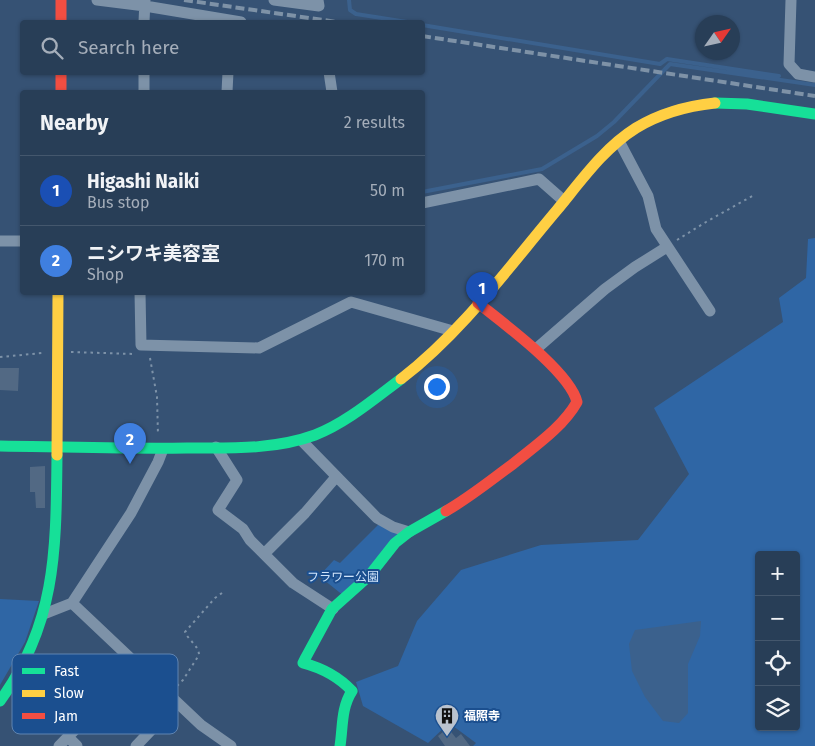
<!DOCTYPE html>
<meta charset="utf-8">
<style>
:root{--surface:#283e57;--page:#30455d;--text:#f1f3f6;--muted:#a5aeba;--line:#44576d;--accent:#d6ab8b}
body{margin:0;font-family:"Fira Sans","Noto Sans JP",sans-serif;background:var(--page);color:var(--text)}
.controls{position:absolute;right:15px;bottom:15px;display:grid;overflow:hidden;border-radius:5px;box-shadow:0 1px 4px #0004}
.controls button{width:45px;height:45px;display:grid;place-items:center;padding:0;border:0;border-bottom:1px solid var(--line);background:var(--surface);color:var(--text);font:25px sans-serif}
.compass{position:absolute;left:695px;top:15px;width:45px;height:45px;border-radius:50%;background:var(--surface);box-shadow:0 1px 4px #0004;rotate:56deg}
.you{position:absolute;left:436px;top:386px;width:18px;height:18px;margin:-12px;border:4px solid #fff;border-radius:50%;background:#1a73e8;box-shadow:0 0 0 8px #1a73e833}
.badge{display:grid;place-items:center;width:32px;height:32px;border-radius:50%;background:var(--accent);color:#fff;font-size:16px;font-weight:700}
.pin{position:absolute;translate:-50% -41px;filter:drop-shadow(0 1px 2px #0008)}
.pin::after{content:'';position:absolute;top:26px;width:18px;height:15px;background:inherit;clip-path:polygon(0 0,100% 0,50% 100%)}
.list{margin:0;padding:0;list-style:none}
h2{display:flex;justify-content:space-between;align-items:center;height:65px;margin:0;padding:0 20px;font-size:21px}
h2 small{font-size:16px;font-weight:400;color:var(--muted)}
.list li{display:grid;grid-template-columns:32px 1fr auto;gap:15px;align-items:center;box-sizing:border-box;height:70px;padding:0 20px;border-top:1px solid var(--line)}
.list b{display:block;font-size:19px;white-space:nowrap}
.list p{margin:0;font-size:16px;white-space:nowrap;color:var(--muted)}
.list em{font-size:16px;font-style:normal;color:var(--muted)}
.icon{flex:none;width:28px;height:28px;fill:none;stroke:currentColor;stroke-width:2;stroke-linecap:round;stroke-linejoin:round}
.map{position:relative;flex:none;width:815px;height:746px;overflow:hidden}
.search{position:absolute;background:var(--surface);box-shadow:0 1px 4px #0004;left:20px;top:20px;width:405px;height:55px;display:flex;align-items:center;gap:12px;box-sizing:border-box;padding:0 18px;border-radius:5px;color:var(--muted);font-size:19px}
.panel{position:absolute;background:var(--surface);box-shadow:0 1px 4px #0004;left:20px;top:90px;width:405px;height:205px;border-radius:5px}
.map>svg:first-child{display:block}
</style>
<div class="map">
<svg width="815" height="746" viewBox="0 0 815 746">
<rect width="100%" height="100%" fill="#365274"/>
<path fill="#2f66a5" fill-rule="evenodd" d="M 815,238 L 815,746 L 473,746 L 476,743 L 449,723 L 428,743 L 363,706 L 356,682 L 398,666 L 417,621 L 461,570 L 541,545 L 638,540 L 689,474 L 654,408 L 783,322 L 779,298 L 806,278 L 808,239 ZM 759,555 L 796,555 L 796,727 L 759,727 Z
M 379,524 L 399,533 L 344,596 L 319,576 L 334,560 L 340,563 Z
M 0,599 L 39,601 L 25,642 L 0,685 Z"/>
<path fill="#3b618d" d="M 701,621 L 700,636 L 688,664 L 688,713 L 679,723 L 663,721 L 645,697 L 632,671 L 629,644 L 635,630 Z"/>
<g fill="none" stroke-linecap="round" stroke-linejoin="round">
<path stroke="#3b618d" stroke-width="4" d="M 349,0 L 350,10 L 356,14 L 407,22
M 422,25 L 660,64 L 667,59 L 779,76
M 422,192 L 542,169 L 597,136 L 614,122 L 670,64 L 815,85"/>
</g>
<path fill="#526984" d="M 0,368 L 19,368 L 18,391 L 0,390 Z
M 45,466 L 45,508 L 36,508 L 35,492 L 30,492 L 30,467 Z
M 448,728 L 456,738 L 461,734 L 470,746 L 445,746 L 438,736 Z"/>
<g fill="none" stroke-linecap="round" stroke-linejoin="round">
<path stroke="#7d92a8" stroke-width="2" stroke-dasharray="2.5 4" stroke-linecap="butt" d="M 677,240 L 706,222 L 754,195
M 71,352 L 134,354
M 0,357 L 42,353
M 150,358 L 157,397 L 158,435
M 177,686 L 183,680 L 199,655 C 199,646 189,641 185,632 L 215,598 L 222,593"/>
<path stroke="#7d92a8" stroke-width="11" d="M 97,0 L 145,6 L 241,22
M 274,0 L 319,6 L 318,0
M 791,0 L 789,64 L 798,74 L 815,77
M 144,22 L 145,0
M 329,72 L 332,92
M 144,92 L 144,72
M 227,92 L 228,72
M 619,141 L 648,196 L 656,229 L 710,311
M 422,203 L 539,179 L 564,201
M 0,241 L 22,241
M 140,292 L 141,345 L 259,348 L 351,302 L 453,331
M 536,349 L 605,289 L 635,267 L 667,247
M 301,440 L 377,518 L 393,527 L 409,532
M 216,447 L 237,480 L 218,510 L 243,529 L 250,540 L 293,583 L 333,609
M 264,554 L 305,513 L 336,477
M 72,603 L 201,725 L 231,746
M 44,614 L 72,603 L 131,513 L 158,462 L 163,449
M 68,737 L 77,746
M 59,746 L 138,665
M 136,746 L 177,703"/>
<path stroke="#16e098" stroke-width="11" d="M 715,103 L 747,104 L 815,114
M 0,446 C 62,447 124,449 187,448 C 229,448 274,450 315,435 C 346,423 374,399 401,379
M 0,701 C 57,623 56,548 57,455
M 340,746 C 343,727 341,708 352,691 C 338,676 322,668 303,663 L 306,657 L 332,609 L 369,576 L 395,543 L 409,532 L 446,511"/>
<path stroke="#ffcf43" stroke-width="11" d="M 401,379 C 462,332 508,268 557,210 C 581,181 604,148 636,128 C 659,114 687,106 715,103
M 57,455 L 58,292"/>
<path stroke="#f24e42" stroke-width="11" d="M 61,0 L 61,22
M 61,72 L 61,92
M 446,511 C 469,498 491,480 513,464 C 535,446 563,427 577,402 C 570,372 503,323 478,303"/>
<path stroke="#7e92a7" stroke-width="4" stroke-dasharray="9 4" stroke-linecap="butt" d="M 184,0 L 337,22
M 422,36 L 815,96"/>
</g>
<defs>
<symbol id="building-pin" viewBox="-11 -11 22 30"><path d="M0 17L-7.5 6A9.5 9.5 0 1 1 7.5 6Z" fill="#b9c2ce" stroke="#1b4f8f"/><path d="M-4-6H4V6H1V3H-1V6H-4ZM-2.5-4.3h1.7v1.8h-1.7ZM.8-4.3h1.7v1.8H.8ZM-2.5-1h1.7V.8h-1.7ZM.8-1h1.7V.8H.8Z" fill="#111"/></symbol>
</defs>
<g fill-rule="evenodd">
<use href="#building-pin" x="433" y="702" width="28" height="38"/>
</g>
<g text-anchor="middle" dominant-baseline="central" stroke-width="4" stroke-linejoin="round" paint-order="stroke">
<g font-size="12" fill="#cfe3fa" stroke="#1b4f8f">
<text x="343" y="577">フラワー公園</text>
</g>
<g font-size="12" font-weight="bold" fill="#fff" stroke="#1b4f8f" text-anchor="start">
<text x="464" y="716">福照寺</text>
</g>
</g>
<rect x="12" y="654" width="166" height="80" rx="8" fill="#1b4f8f" stroke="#5f84b1" stroke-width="1"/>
<rect x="22" y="668" width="23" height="6" fill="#16e098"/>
<rect x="22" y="690" width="23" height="7" fill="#ffcf43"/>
<rect x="22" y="713" width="23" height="6" fill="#f24e42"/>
<g font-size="14" fill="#fff">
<text x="54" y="676">Fast</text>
<text x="54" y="698">Slow</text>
<text x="54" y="721">Jam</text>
</g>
</svg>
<div class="controls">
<button>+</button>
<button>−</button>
<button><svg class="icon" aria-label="locate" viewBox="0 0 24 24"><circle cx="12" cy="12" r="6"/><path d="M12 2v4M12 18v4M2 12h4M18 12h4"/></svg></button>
<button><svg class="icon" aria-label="layers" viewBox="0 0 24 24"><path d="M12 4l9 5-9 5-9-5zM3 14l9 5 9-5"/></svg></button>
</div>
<svg class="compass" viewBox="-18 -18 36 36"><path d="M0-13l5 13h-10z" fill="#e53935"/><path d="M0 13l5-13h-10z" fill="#a5aeba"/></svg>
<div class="you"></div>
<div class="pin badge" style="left:482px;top:313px;background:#1a4fb4">1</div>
<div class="pin badge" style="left:130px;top:464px;background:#3f7fe0">2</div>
<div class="search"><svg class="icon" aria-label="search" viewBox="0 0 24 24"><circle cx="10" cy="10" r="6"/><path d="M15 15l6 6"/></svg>Search here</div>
<section class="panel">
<h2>Nearby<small>2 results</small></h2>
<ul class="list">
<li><span class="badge" style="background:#1a4fb4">1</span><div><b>Higashi Naiki</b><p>Bus stop</p></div><em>50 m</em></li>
<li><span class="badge" style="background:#3f7fe0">2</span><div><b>ニシワキ美容室</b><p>Shop</p></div><em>170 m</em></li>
</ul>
</section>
</div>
